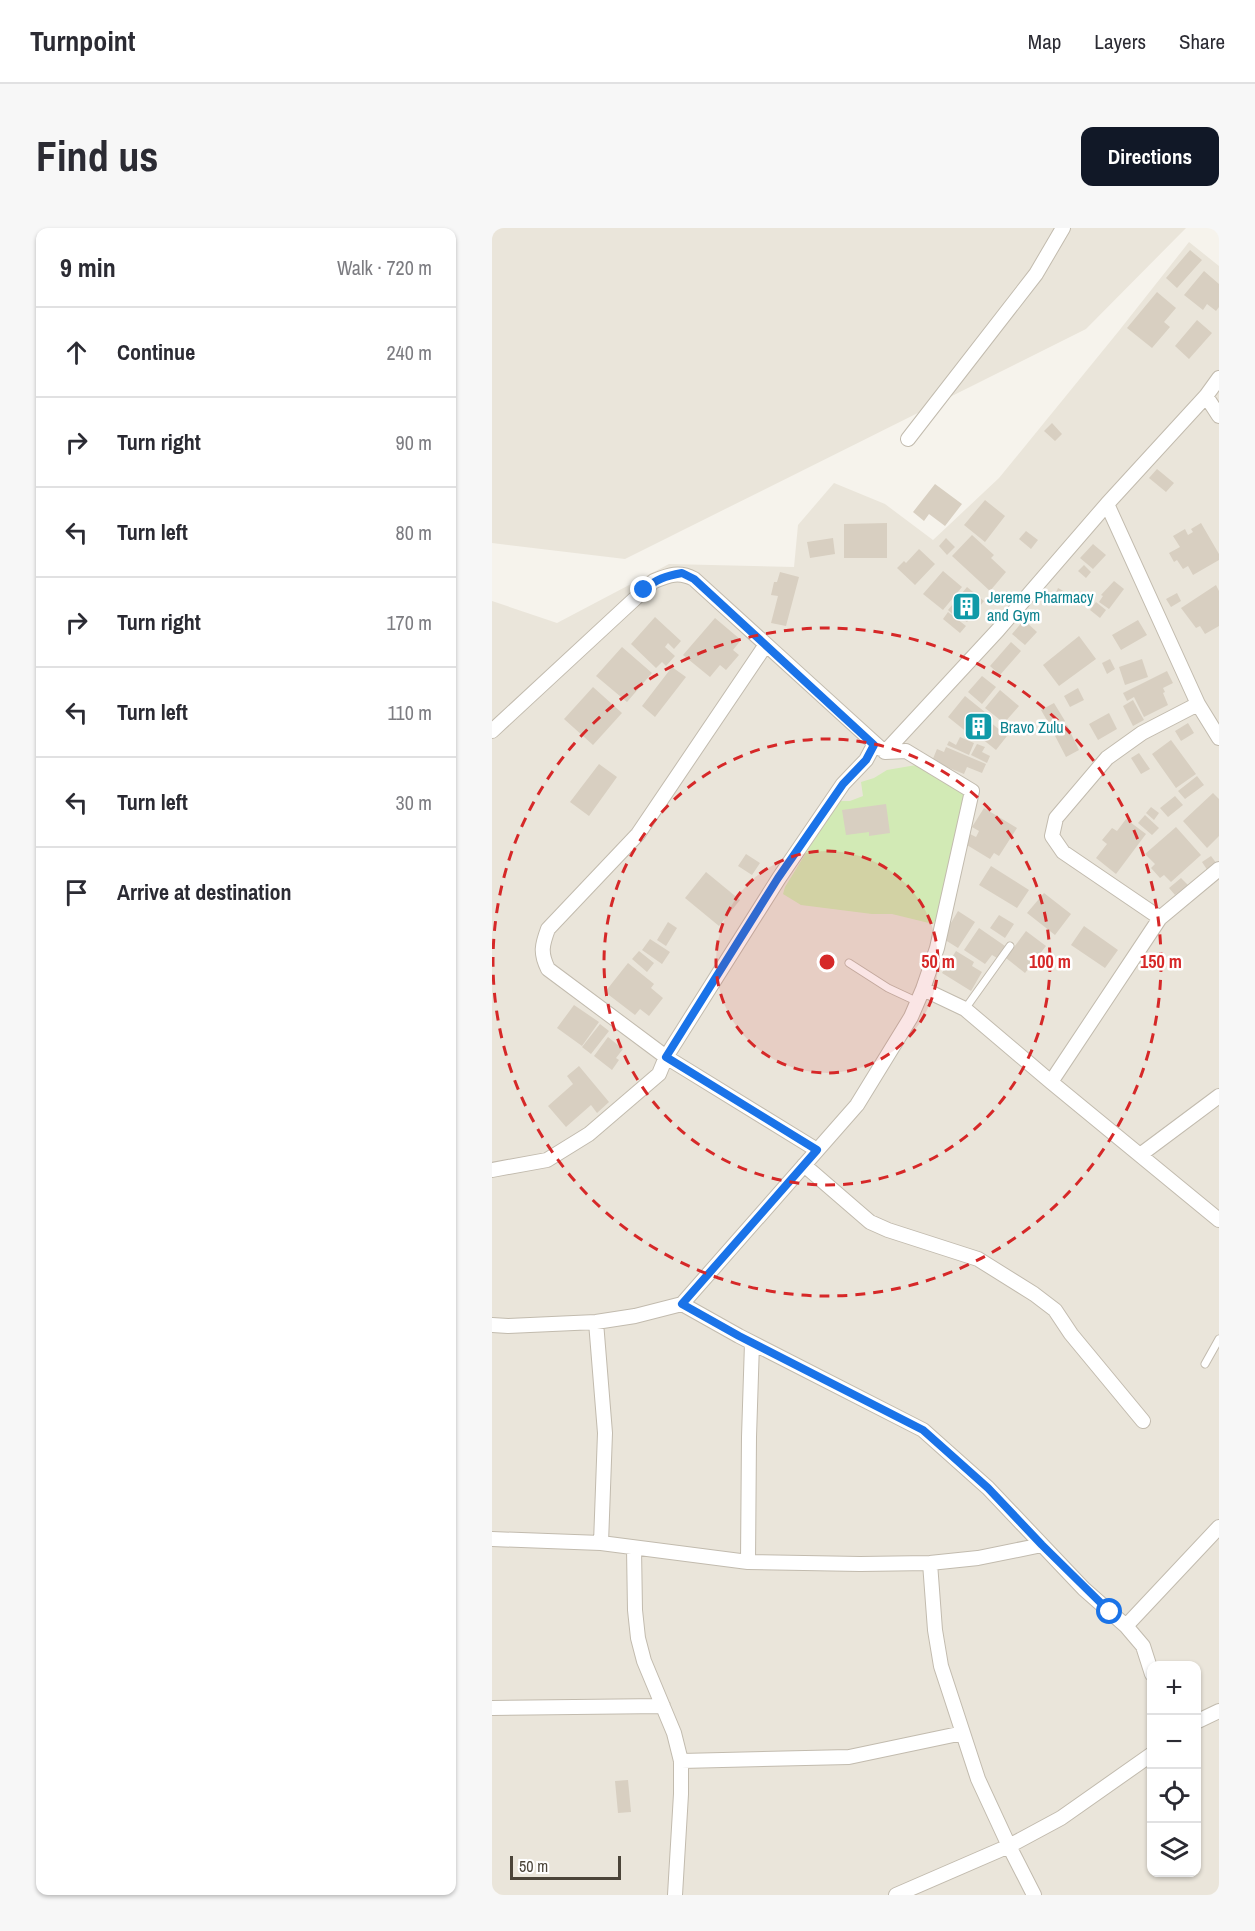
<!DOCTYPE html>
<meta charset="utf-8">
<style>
:root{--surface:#fff;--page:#f7f7f7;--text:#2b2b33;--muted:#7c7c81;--line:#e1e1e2;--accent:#111827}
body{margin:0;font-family:"Archivo Narrow",sans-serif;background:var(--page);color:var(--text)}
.controls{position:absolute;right:18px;bottom:18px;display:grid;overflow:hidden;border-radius:12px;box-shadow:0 2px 4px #0004}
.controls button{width:54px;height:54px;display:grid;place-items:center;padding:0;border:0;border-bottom:2px solid var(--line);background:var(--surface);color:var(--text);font:30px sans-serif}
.scale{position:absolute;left:18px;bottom:15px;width:111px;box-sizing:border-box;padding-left:6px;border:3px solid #4b4439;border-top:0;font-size:16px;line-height:21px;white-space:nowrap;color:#4b4439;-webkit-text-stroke:4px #fff;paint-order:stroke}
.stop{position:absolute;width:18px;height:18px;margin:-14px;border:4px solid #1a73e8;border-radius:50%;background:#fff}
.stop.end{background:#1a73e8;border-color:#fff;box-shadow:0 2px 6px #0008}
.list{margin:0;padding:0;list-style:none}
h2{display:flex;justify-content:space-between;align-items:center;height:78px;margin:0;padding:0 24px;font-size:26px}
h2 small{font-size:20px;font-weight:400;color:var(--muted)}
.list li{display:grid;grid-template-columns:39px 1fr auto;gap:18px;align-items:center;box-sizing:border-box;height:90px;padding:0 24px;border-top:2px solid var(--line)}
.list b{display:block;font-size:22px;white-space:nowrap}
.list em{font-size:20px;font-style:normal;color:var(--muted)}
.icon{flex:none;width:33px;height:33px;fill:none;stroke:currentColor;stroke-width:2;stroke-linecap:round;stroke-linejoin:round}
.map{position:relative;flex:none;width:727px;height:1667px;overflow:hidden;border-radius:12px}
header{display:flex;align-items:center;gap:36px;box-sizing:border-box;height:84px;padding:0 30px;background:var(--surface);border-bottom:2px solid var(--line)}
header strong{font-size:28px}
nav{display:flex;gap:33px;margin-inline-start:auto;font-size:21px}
.intro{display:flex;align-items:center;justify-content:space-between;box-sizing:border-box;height:144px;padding:0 36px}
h1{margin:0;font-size:42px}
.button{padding:15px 27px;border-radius:12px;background:var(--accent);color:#fff;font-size:21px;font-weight:700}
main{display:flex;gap:36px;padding:0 36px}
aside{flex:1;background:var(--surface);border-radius:12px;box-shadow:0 2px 4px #0004}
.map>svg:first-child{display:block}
</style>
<header>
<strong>Turnpoint</strong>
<nav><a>Map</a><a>Layers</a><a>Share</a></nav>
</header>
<div class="intro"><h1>Find us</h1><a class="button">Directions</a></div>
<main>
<aside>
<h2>9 min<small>Walk · 720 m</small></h2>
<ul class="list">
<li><svg class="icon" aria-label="ahead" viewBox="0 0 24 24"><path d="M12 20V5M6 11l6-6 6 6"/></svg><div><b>Continue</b></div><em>240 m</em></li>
<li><svg class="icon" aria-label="right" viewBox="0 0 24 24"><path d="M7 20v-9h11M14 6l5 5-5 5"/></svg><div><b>Turn right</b></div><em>90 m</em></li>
<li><svg class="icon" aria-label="left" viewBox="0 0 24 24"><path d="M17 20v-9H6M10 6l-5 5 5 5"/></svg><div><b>Turn left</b></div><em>80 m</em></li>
<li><svg class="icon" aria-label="right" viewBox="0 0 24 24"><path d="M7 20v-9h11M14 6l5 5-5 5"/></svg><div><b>Turn right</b></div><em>170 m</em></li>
<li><svg class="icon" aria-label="left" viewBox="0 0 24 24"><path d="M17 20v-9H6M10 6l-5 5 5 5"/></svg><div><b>Turn left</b></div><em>110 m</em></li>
<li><svg class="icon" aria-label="left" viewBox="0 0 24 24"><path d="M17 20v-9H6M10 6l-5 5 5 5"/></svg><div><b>Turn left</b></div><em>30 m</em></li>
<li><svg class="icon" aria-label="arrive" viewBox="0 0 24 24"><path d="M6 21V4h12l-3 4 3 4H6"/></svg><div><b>Arrive at destination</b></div></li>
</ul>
</aside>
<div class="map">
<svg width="727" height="1667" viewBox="0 0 727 1667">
<rect width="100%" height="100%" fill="#f6f3ec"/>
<path fill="#eae5da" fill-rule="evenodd" d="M 0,0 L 694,0 L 594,101 L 133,331 L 0,315 Z
M 697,14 L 727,38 L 727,1667 L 0,1667 L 0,373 L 65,395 L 177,336 L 302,339 L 306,297 L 342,255 L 393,276 L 441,312 L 507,250 L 626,104 ZM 660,1438 L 704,1438 L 704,1644 L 660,1644 Z"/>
<path fill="#d2eab5" d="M 430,536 L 477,566 L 452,678 L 441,696 L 400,686 L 380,686 L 309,677 L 291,666 L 293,659 L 341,581 L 349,573 L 358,573 L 371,568 L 369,554 L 382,550 L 395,542 Z"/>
<path fill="#d8cfc1" d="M 698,22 L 710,32 L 685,60 L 674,50 Z
M 712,43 L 727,56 L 727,79 L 724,83 L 715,76 L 711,82 L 692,67 Z
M 665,64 L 684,80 L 672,94 L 678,99 L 660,120 L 635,100 Z
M 705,92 L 720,105 L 697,131 L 683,118 Z
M 560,195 L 570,206 L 563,213 L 552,203 Z
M 665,241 L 682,255 L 674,264 L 657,250 Z
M 443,256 L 470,276 L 453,298 L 437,286 L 432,293 L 421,284 Z
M 493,272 L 513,288 L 493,314 L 472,297 Z
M 395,295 L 395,330 L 352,330 L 352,296 Z
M 709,295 L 727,326 L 727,332 L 701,347 L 696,338 L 691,341 L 685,332 L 682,334 L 677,325 L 688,319 L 681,308 L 693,301 L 696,307 L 701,304 L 699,301 Z
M 534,303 L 546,312 L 539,321 L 527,311 Z
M 480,307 L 502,327 L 499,330 L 514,344 L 498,363 L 460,328 Z
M 341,310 L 343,326 L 318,330 L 315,314 Z
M 454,310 L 463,319 L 455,327 L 447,318 Z
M 601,316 L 614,327 L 601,341 L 588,330 Z
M 427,321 L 443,336 L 423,357 L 405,340 L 412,333 L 414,335 Z
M 592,337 L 599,344 L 594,350 L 586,343 Z
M 451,343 L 470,359 L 451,382 L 431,366 Z
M 288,344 L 307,349 L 294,398 L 279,395 L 286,368 L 279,367 L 282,354 L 285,354 Z
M 622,353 L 632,361 L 617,381 L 607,374 L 611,368 L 609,367 Z
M 724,357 L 727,363 L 727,398 L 713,406 L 708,398 L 704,400 L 689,380 Z
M 475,359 L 492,373 L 475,394 L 469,390 L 467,392 L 456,382 Z
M 566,360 L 575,365 L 571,372 L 563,367 Z
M 558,365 L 562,370 L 554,378 L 550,372 Z
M 685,365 L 689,373 L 679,379 L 674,371 Z
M 604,374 L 614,382 L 608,390 L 598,382 Z
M 456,384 L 474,398 L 468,405 L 451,391 Z
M 163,389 L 189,413 L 182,421 L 176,415 L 173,419 L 183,428 L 174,438 L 170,434 L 164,440 L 139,416 Z
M 223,390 L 249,412 L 241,422 L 247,427 L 234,442 L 228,437 L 218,449 L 191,427 Z
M 532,392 L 545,404 L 533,417 L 520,406 Z
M 646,392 L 655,407 L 629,422 L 620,407 Z
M 587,408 L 604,431 L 567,458 L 551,437 Z
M 519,414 L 529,423 L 508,447 L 498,438 Z
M 130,419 L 160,445 L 135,474 L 104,448 Z
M 618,431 L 623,441 L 615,446 L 610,435 Z
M 650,431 L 656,449 L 633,457 L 627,439 Z
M 180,439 L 194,449 L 163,489 L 150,478 Z
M 675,443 L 681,455 L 671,460 L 673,464 L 671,465 L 676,477 L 652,489 L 642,469 L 635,473 L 631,465 Z
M 490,448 L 504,459 L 490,476 L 476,464 Z
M 101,459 L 130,485 L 101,517 L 72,491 Z
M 586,460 L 592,472 L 578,479 L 572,468 Z
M 508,462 L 527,478 L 512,495 L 493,480 Z
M 473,468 L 499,489 L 497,493 L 515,508 L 504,522 L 484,506 L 481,509 L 456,489 Z
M 641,472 L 652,492 L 641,498 L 631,478 Z
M 562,475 L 573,493 L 560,501 L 549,482 Z
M 617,485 L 625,501 L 606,512 L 597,496 Z
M 696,495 L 702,505 L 689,513 L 683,503 Z
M 575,497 L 587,522 L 574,529 L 561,504 Z
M 468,509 L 482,515 L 477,527 L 455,517 L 457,513 L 464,517 Z
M 679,512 L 704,546 L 684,560 L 660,526 Z
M 485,516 L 493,519 L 490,524 L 498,528 L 495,535 L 479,527 Z
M 454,519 L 494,536 L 490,545 L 475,539 L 472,546 L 440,533 L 445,521 L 452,524 Z
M 647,525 L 658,541 L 649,546 L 639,530 Z
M 107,536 L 125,549 L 97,588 L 78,574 Z
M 705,548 L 712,557 L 693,571 L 686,563 Z
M 721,565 L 727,571 L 727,608 L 715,620 L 691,593 Z
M 683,568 L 691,577 L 676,589 L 668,580 Z
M 394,576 L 398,605 L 377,608 L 377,604 L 354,607 L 350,582 Z
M 659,579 L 667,585 L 662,592 L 654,585 Z
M 492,580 L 525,600 L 507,628 L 502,625 L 498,631 L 470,614 L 476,605 L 484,609 L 487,603 L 480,599 Z
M 653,587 L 667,600 L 660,607 L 646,595 Z
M 634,591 L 654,606 L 624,646 L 604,630 L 615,616 L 610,612 L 620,600 L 625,603 Z
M 684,599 L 709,627 L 679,654 L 672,647 L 668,650 L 659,640 L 663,636 L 653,626 Z
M 254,626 L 268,635 L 260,647 L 246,638 Z
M 719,628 L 725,636 L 716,643 L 710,634 Z
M 499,638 L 537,662 L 525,680 L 487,657 Z
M 214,644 L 248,672 L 227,698 L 193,670 Z
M 689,650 L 696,657 L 683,667 L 677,660 Z
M 552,665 L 579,686 L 563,707 L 535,685 Z
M 466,683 L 483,694 L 466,720 L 450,710 Z
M 507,687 L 522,696 L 513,710 L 498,700 Z
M 176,694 L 185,700 L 174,718 L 165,712 Z
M 592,698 L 626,722 L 613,740 L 579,717 Z
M 487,700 L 513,718 L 505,730 L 500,727 L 493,736 L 472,722 Z
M 534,703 L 554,718 L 533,745 L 514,730 Z
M 158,711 L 178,724 L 170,736 L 150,722 Z
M 147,723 L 162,735 L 155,744 L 140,731 Z
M 464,723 L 482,734 L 480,738 L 490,744 L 479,763 L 450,745 Z
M 136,735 L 162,756 L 159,760 L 171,770 L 157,788 L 148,781 L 143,787 L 113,764 Z
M 82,777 L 107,794 L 90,818 L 65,800 Z
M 108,796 L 117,803 L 99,826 L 90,819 Z
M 116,809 L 131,821 L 124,830 L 127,832 L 120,842 L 102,828 Z
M 87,838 L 117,874 L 105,885 L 99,877 L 74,899 L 56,878 L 81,856 L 75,848 Z
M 136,1552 L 139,1584 L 126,1585 L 123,1553 Z"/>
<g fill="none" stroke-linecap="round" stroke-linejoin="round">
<defs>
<path id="service" d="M 357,735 L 396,760 L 426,774
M 473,781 L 518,718
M 713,1136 L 727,1111"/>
<path id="minor" d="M 714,168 L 727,188
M 416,211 L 544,46 L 571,0
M 615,276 L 706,476 L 727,510
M 273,418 L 146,606 L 56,701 C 50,717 48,725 56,741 L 174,829 L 325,922
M 0,503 L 162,353 C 177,347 187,343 202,351 L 389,521
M 668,690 L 571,624 L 560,608 L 564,590 L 615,530 L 650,505 L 706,476
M 431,761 L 473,781 L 559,854 L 727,992
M 559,854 L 668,690 L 727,641
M 648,927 L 727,868
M 312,937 L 378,994 L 396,1002 L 486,1031 L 542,1066 L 563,1082 L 579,1106 L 651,1193
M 0,942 L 55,932 L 97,906 L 167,846 L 174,829 L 287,650 L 351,556 L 374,532 L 382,517
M 190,1076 L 247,1108 L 431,1202 L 496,1260 L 592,1361 L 634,1398 L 651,1418 L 660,1446
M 104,1094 L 113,1205 L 109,1315
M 0,1097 L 16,1098 L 104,1094 L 143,1088 L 190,1076 L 365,877 L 419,789 L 431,761 L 445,720 L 480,563 L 414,523 L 393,524 L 506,402 L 615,276 L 714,168 L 727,150
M 0,1311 L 109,1315 L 256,1334 L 368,1336 L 438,1335 L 486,1330 L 550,1317
M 142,1321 L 143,1382 L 146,1410 L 152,1433 L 182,1505 L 189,1533 L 189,1566 L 183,1667
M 256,1334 L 257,1209 L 260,1115
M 438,1335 L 443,1402 L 449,1438 L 486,1551 L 517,1618 L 542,1667
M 634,1398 L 727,1299
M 0,1480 L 171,1478
M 704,1494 L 727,1483
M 189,1533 L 357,1529 L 471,1505
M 404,1667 L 517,1618 L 569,1590 L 660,1526"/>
</defs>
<use href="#service" stroke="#c2bbae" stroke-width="9"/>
<use href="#minor" stroke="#c2bbae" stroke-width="16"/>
<use href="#service" stroke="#fff" stroke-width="7"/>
<use href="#minor" stroke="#fff" stroke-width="14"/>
</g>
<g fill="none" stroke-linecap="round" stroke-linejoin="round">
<path stroke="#1a73e8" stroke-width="8" d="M 152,362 C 164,351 174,348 190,345 L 202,351 L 382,517 L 374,532 L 351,556 L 286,650 L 174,829 L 325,922 L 190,1076 L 247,1108 L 431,1202 L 496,1260 L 550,1317 L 618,1384"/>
</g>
<circle cx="335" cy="734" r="111" fill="#d62828" fill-opacity=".12"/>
<g fill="none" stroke="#d62828" stroke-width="3" stroke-dasharray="10 8">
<circle cx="335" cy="734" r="111"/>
<circle cx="335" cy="734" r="223"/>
<circle cx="335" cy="734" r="334"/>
</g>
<defs>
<symbol id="building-square" viewBox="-11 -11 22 22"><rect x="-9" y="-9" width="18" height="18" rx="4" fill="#0f9aa8" stroke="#fff"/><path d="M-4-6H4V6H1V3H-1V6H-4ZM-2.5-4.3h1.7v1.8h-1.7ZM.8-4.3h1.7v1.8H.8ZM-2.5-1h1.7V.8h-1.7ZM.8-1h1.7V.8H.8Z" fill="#fff"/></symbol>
</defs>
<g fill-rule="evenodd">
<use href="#building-square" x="458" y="362" width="33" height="33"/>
<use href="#building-square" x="470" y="482" width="33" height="33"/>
</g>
<g text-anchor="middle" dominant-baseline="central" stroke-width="5" stroke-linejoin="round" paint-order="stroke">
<g font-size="16" fill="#0d838f" stroke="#fff" text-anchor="start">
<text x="495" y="369">Jereme Pharmacy<tspan x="495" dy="18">and Gym</tspan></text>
<text x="508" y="499">Bravo Zulu</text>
</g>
</g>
<circle cx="335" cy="734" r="9" fill="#d62828" stroke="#fff" stroke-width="3"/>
<g font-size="18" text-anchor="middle" font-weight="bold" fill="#d62828" stroke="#fff" stroke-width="5" stroke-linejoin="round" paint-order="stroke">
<text x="446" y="740">50 m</text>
<text x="558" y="740">100 m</text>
<text x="669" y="740">150 m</text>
</g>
</svg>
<div class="controls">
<button>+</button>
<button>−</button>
<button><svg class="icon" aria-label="locate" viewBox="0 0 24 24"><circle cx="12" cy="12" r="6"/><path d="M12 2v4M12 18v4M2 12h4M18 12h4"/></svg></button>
<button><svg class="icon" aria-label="layers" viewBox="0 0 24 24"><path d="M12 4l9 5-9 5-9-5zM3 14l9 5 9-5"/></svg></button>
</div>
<div class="scale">50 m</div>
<div class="stop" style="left:618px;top:1384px"></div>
<div class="stop end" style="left:152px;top:362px"></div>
</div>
</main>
